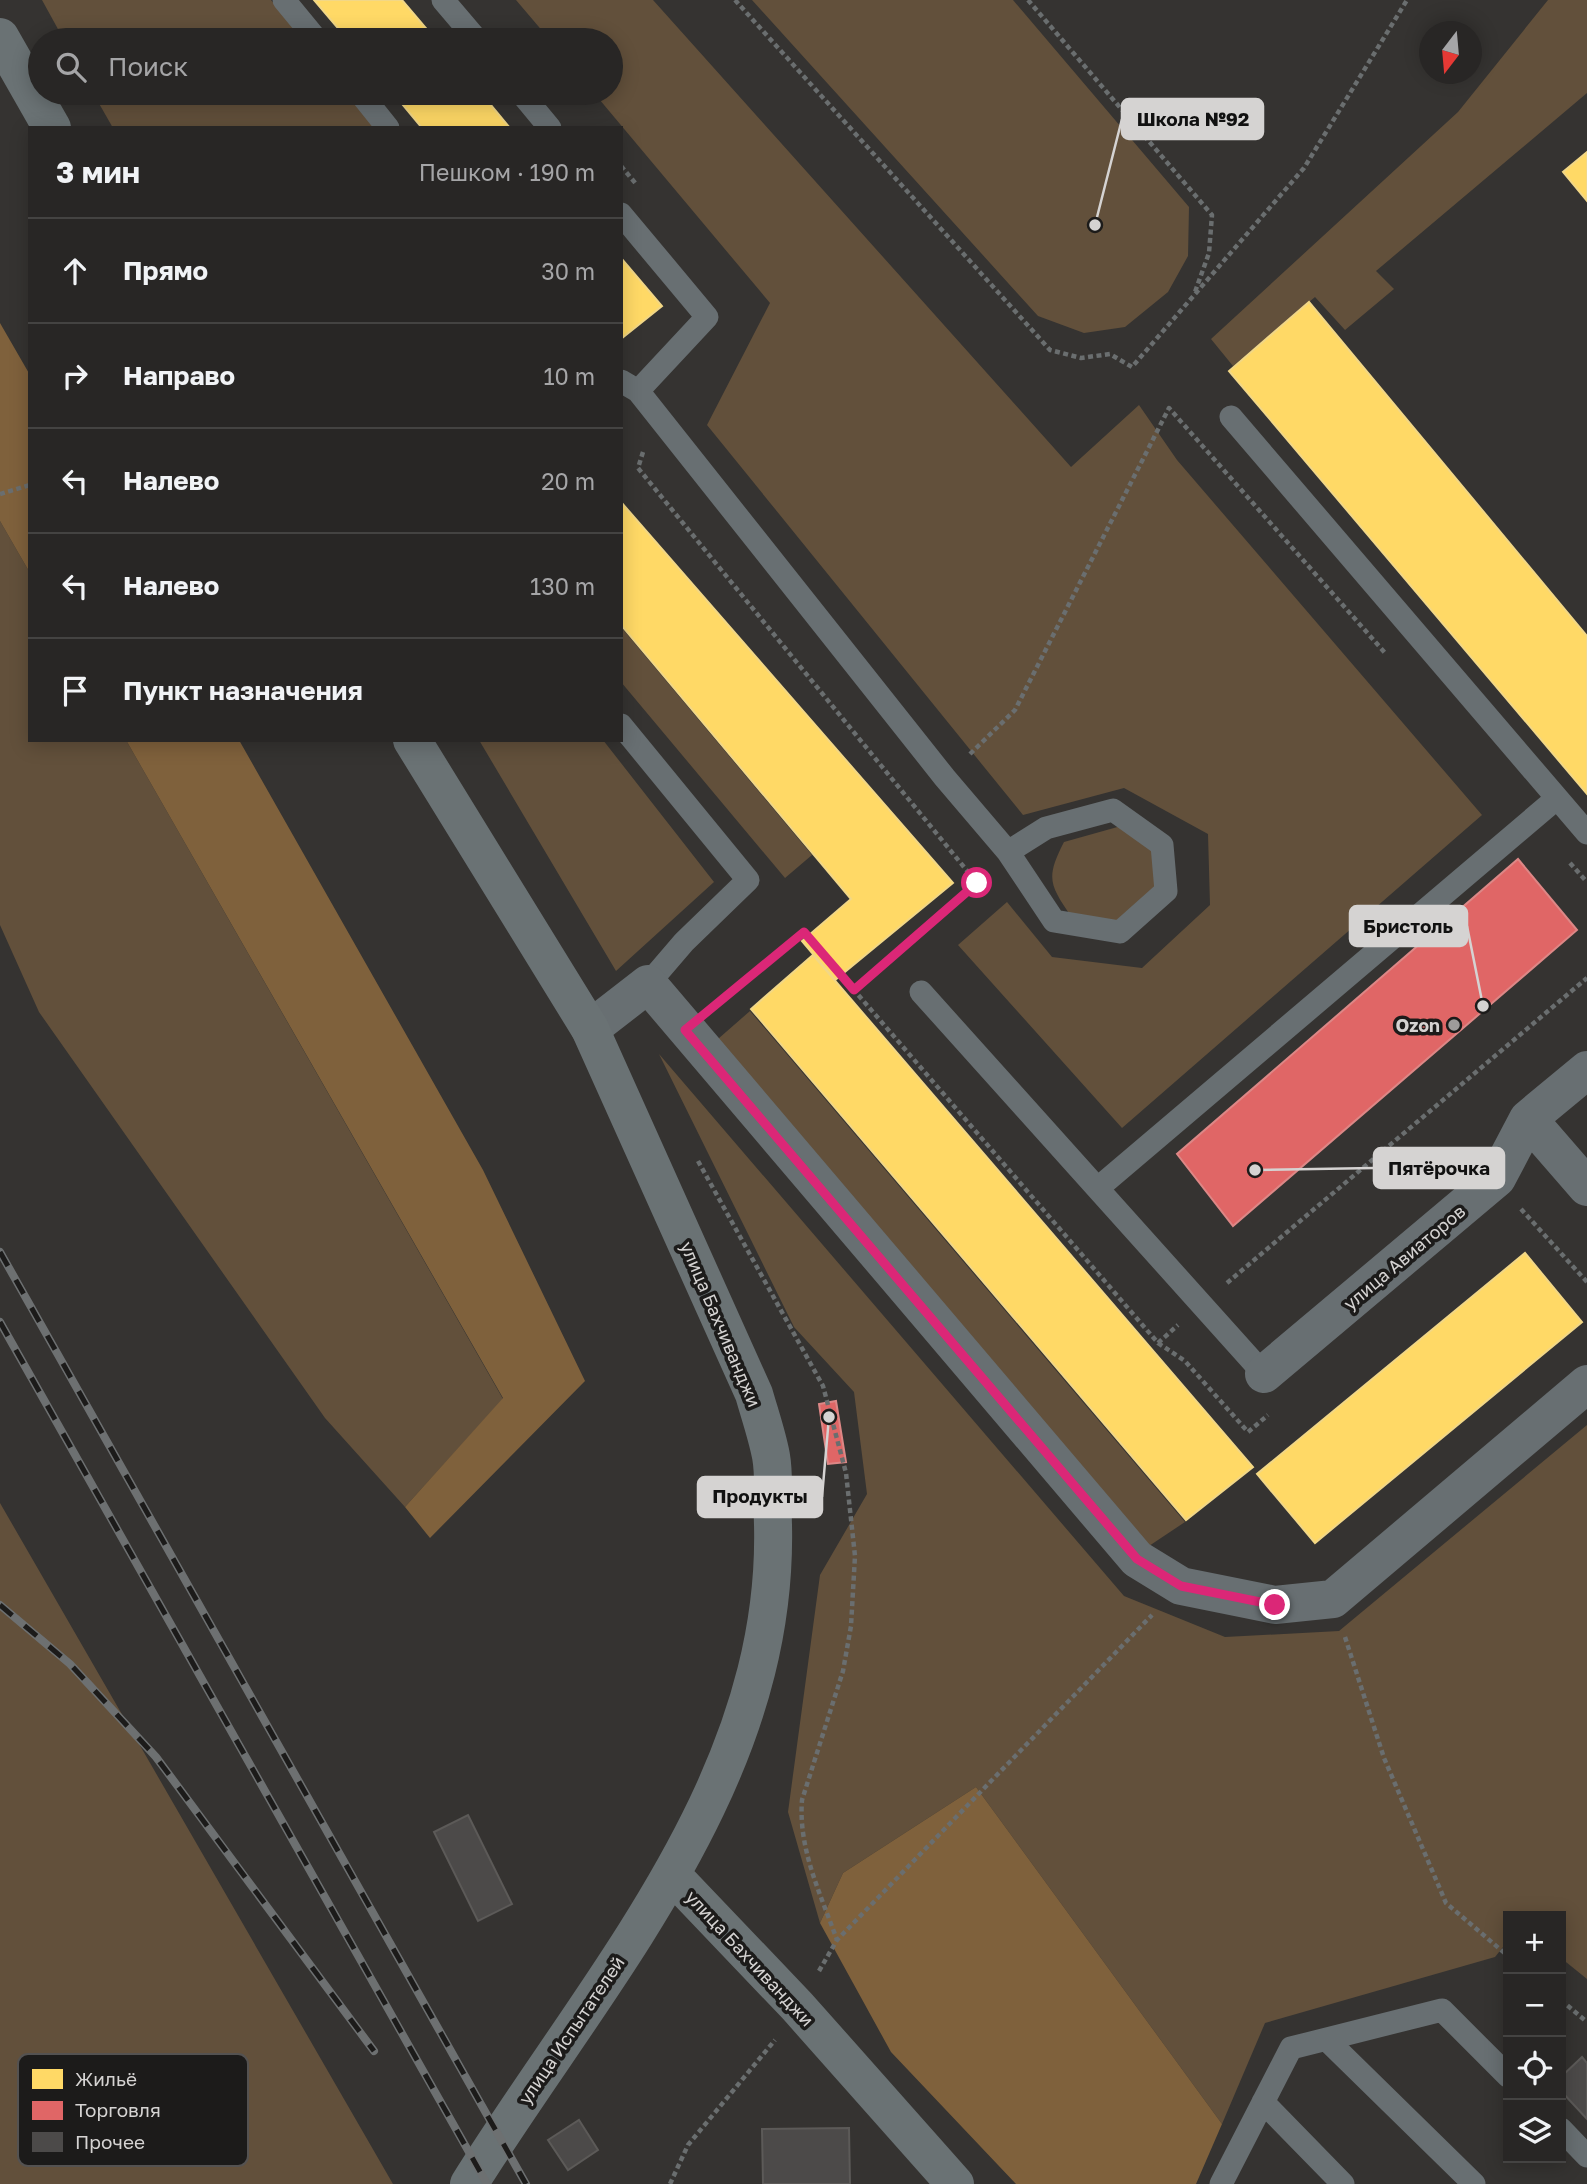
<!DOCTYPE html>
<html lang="ru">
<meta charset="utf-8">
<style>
:root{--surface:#282625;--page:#343232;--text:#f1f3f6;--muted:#a5a5a7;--line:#444342}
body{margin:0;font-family:"Golos Text",sans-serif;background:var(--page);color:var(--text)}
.controls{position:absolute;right:21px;bottom:21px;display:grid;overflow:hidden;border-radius:0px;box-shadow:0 4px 18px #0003}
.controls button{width:63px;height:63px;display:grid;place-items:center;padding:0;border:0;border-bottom:2px solid var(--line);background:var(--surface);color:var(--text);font:35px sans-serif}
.compass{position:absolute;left:1419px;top:21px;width:63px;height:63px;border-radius:50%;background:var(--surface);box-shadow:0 4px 18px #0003;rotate:196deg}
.stop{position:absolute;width:21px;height:21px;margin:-16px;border:5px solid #db2777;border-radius:50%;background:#fff}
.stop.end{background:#db2777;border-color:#fff;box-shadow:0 2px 7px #0008}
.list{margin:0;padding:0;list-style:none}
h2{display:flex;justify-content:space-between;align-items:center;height:91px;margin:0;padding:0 28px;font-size:30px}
h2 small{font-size:23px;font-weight:400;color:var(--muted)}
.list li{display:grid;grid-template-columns:46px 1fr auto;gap:21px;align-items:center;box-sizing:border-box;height:105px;padding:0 28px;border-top:2px solid var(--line)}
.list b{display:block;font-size:26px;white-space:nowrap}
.list em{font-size:23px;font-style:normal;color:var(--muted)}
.icon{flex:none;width:38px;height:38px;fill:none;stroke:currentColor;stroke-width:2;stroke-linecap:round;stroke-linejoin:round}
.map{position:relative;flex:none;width:1587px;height:2184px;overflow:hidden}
.search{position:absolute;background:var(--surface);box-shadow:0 4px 18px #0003;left:28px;top:28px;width:595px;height:77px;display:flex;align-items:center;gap:18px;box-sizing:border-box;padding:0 24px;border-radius:38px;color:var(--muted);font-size:26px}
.panel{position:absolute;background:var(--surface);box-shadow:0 4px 18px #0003;left:28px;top:126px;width:595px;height:616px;border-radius:0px}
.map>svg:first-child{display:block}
</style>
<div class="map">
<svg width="1587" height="2184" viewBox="0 0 1587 2184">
<rect width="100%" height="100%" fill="#353331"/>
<path fill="#62503b" d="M 42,0 L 271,0 L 305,40 L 64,40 Z
M 516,0 L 653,0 L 1071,467 L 1139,405 L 1177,460 L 1482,815 L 1122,1128 L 958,945 L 1007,902 L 1052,957 L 1142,968 L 1210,905 L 1208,834 L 1124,788 L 1023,815 L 707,425 L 770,303 L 594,93 L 611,93 L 611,40 L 550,40 Z
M 752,0 L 1013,0 L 1189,207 L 1188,256 L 1168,292 L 1125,327 L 1084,333 L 1038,316 Z
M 1548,0 L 1587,0 L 1587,93 L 1376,271 L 1394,289 L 1345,330 L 1315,297 L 1233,366 L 1211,339 L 1458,112 Z
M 93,93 L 351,93 L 381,128 L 113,128 Z
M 0,521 L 30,573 L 30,740 L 126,740 L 503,1399 L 405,1507 L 325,1418 L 39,1012 L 0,925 Z
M 621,627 L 812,855 L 785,878 L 621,682 Z
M 479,740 L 603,740 L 714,882 L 616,971 Z
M 1121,826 L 1166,856 L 1168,891 L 1127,929 L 1072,918 C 1050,885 1045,879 1064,842 Z
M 750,1011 L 1185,1522 L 1140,1552 L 710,1046 Z
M 659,1054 L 1124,1596 L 1225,1637 L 1339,1631 L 1587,1425 L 1587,1979 L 1561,1958 L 1561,1916 L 1508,1916 L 1508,1941 L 1495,1957 L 1265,2023 L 1222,2124 L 976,1787 L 843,1873 L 820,1923 L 788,1812 L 820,1575 L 867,1494 L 854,1392 L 794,1327 Z
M 0,1503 L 393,2184 L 0,2184 Z"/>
<path fill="#7f613c" d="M 0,323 L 30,375 L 30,573 L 0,521 Z
M 126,740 L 239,740 L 483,1170 L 585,1381 L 430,1538 L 405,1507 L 503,1398 Z
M 976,1787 L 1222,2124 L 1196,2184 L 1016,2184 L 891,2052 L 820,1923 L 843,1873 Z"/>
<path fill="#ffd966" stroke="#f2d786" stroke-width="2" d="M 314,0 L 402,0 L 436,40 L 348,40 Z
M 393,93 L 481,93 L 510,128 L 422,128 Z
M 1587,152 L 1587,201 L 1563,172 Z
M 621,258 L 662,306 L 621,339 Z
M 1309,302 L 1587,636 L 1587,794 L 1229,371 Z
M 621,502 L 953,883 L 835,980 L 802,941 L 851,899 L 621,625 Z
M 813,955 L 1253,1467 L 1186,1520 L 751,1009 Z
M 1525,1253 L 1582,1322 L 1315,1543 L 1257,1474 Z"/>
<path fill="#e06666" stroke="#dd8786" stroke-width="2" d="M 1518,859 L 1577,930 L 1233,1226 L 1177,1154 Z
M 836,1401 L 846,1462 L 828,1464 L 819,1404 Z"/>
<path fill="#4c4a49" stroke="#5c5a58" stroke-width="2" d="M 468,1815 L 512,1904 L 478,1921 L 434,1832 Z
M 1582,2057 L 1587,2063 L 1587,2119 L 1561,2091 L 1561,2077 Z
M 579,2120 L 598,2150 L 568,2170 L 548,2140 Z
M 849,2128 L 850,2184 L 763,2184 L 762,2129 Z"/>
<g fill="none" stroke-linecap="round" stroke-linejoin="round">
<path stroke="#6a6e6f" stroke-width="4.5" stroke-dasharray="5 3.5" stroke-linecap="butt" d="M 735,0 L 1050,350 L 1081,358 L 1110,354 L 1132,367 L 1304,168 L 1407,0
M 1028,0 L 1212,215 L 1209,253 L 1195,292
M 621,166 L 636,184
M 643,452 L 638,468 L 977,883 L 854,990 L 1158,1343 L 1178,1325
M 0,494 L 30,485
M 970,754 L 1015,710 L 1169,408 L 1386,654
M 1570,863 L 1587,882
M 718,1003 L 804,931 L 854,990
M 698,1161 L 823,1386 L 846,1473 L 855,1556 L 851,1626 L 843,1671 L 802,1800 C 798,1849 821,1895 837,1940
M 1521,1209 L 1587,1282
M 1227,1283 L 1587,978
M 1158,1343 L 1185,1361 L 1248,1432 L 1268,1415
M 1345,1637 L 1384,1758 L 1446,1903 L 1508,1956
M 819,1971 L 837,1940 L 1152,1615
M 1561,2000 L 1587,2022
M 670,2184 L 688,2145 L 775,2040"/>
<path stroke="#686f72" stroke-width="23" d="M 284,0 L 317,40
M 443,0 L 477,40
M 360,93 L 388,128
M 521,93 L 550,128
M 621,214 L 707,317 L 638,391
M 621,381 L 638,391 L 945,778 L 1008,852 L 1054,921 L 1120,932 L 1166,891 L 1162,845 L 1113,810 L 1046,828 L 1008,852
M 1231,417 L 1587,833
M 621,725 L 748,880 L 684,942 L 648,984
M 921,992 L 1264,1374
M 1098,1188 L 1556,799
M 1327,2040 L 1474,2184
M 1263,2102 L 1343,2184
M 1561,2129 L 1587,2156
M 1221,2184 L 1291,2048 L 1442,2010 L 1508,2076"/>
<path stroke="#686f72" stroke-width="38" d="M 590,1029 L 648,984 L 1137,1559 L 1181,1586 L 1275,1605 L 1333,1599 L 1587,1384
M 1528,1119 L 1587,1187
M 1264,1374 L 1497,1178 L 1528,1119 L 1587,1070"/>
<path stroke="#6a7274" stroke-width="38" d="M 0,37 L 52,128
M 412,740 L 590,1029 L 754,1394 C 760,1415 767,1435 771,1456 C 775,1478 772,1503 773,1525 C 779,1782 597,1979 469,2184
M 673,1876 L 797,2006 L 955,2184"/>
<defs>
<path id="rail" d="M 0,1252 L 526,2184
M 0,1322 L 487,2184
M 0,1605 L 70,1664 L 156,1757 L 374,2051"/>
</defs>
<use href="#rail" stroke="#6d7071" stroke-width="8"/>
<use href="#rail" stroke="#1c1b1a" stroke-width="5" stroke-dasharray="16" stroke-linecap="butt"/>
</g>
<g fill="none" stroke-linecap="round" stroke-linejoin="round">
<path stroke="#db2777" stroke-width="9" d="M 977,883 L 854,990 L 804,932 L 685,1030 L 1137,1559 L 1181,1586 L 1275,1605"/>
</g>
<circle fill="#9d9b9a" stroke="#1c1b1a" stroke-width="2.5" cx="1454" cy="1025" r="7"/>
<g text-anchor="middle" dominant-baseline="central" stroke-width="7" stroke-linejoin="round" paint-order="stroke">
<g font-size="18" font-weight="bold" fill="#d5d3d2" stroke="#1c1b1a" text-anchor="end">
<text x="1440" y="1025">Ozon</text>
</g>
<g font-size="18" fill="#d5d3d2" stroke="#1c1b1a">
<text transform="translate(1404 1257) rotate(-40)">улица Авиаторов</text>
<text transform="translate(721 1324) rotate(67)">улица Бахчиванджи</text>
<text transform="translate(750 1958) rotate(47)">улица Бахчиванджи</text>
<text transform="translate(571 2030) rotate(-56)">улица Испытателей</text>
</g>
</g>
<rect x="18" y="2054" width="230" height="112" rx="10" fill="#1c1b1a" stroke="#545251" stroke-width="2"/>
<rect x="32" y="2069" width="31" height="20" fill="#ffd966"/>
<rect x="32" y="2101" width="31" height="19" fill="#e06666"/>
<rect x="32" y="2132" width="31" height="20" fill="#4c4a49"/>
<g font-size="19" fill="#d5d3d2">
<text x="75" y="2086">Жильё</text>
<text x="75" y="2117">Торговля</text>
<text x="75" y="2149">Прочее</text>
</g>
<path fill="none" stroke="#d5d3d2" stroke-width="2.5" d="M1095 225L1122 119M1483 1006L1467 926M1255 1170L1374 1168M829 1417L822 1497"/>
<g fill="#d5d3d2" stroke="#1c1b1a" stroke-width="2.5">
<circle cx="1095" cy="225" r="7"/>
<circle cx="1483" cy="1006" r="7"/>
<circle cx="1255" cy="1170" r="7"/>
<circle cx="829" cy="1417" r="7"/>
</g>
<g fill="#d5d3d2" stroke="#d5d3d2" stroke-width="2.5">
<rect x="1122" y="99" width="141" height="40" rx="7"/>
<rect x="1350" y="906" width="117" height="40" rx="7"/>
<rect x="1374" y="1148" width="130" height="40" rx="7"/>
<rect x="698" y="1477" width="124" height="40" rx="7"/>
</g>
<g font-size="19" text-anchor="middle" font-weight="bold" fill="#111">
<text x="1193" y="126">Школа №92</text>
<text x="1408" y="933">Бристоль</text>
<text x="1439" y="1175">Пятёрочка</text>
<text x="760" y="1503">Продукты</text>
</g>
</svg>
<div class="controls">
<button>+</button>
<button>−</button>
<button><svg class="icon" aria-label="locate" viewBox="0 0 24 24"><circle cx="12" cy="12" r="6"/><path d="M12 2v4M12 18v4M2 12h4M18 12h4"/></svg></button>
<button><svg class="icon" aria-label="layers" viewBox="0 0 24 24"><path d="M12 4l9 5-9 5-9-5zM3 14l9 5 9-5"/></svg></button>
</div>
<svg class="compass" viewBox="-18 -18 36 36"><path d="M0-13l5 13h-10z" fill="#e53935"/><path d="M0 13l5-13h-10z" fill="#a5a5a7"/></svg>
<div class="stop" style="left:977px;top:883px"></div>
<div class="stop end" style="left:1275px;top:1605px"></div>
<div class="search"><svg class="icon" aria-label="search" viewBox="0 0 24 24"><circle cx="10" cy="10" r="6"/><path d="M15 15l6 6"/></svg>Поиск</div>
<section class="panel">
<h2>3 мин<small>Пешком · 190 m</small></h2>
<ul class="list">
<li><svg class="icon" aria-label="ahead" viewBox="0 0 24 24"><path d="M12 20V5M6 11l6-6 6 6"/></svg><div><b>Прямо</b></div><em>30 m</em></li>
<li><svg class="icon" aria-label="right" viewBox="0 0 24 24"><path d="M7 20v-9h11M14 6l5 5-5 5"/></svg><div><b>Направо</b></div><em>10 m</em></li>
<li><svg class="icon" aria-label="left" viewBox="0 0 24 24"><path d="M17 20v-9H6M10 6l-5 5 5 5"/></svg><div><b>Налево</b></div><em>20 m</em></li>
<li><svg class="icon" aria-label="left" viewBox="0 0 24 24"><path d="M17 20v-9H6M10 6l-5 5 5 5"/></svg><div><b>Налево</b></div><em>130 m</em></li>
<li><svg class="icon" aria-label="arrive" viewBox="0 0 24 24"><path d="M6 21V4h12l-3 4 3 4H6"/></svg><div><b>Пункт назначения</b></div></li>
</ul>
</section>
</div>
